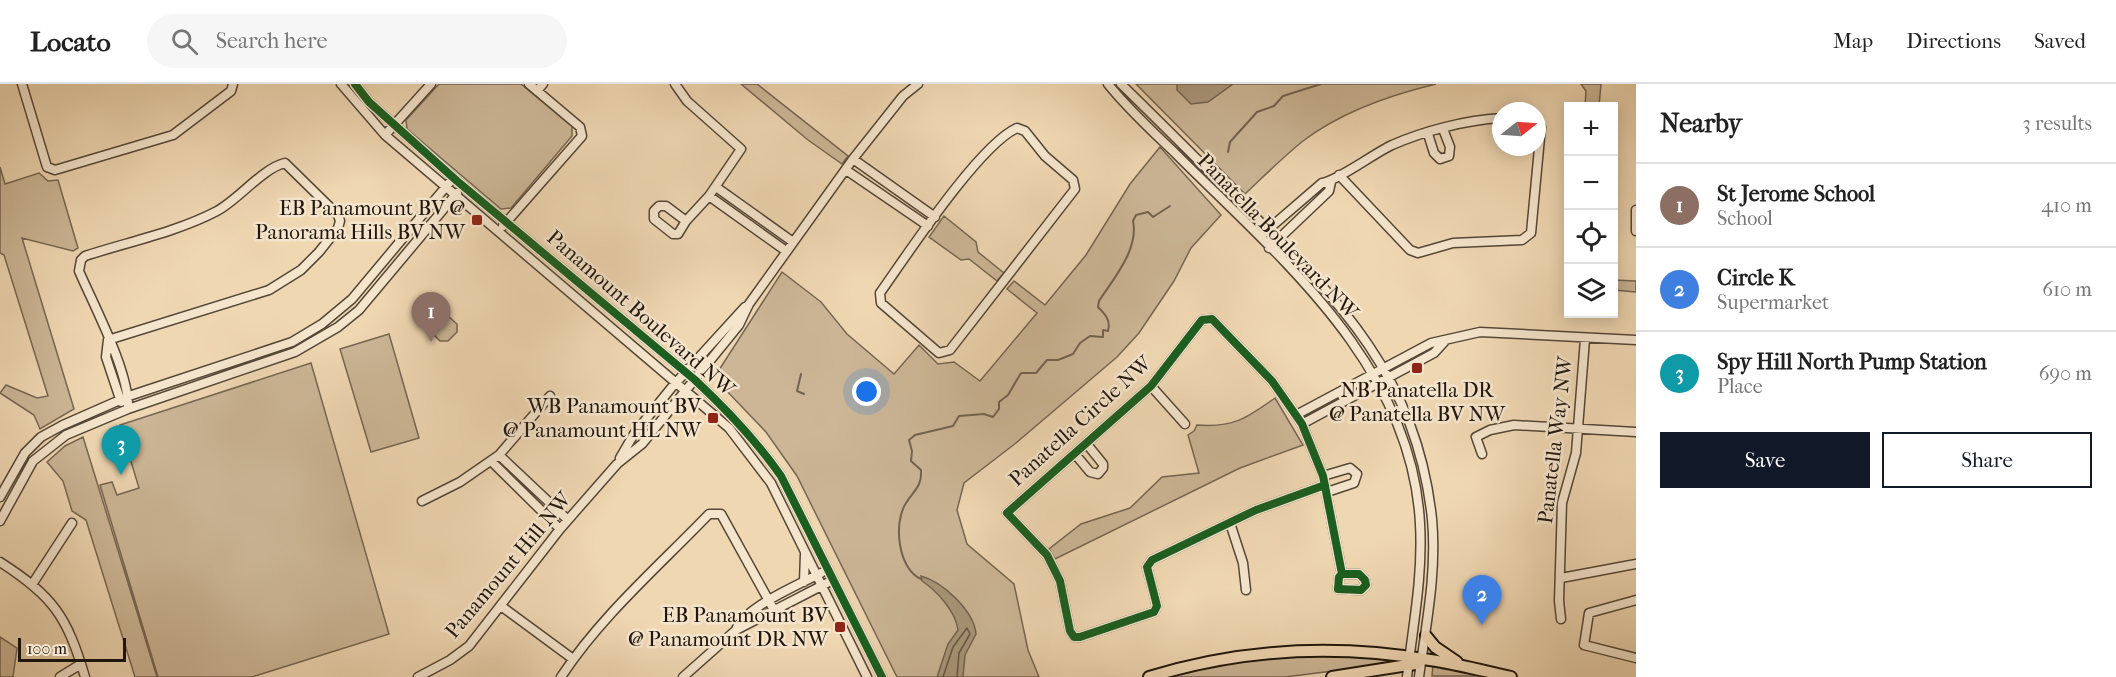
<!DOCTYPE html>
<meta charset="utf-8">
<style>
:root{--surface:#fff;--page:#f6f6f6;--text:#222;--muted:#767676;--line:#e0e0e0;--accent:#111827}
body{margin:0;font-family:"IM FELL French Canon",serif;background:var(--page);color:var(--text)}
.controls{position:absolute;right:18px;top:18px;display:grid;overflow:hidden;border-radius:0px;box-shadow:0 3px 15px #0003}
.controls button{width:54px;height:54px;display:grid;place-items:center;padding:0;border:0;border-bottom:2px solid var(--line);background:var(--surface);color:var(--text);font:30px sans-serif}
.compass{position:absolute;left:1492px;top:18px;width:54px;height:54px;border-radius:50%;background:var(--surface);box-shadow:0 3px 15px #0003;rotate:73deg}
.scale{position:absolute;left:18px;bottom:15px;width:108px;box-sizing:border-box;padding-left:6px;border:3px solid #21170e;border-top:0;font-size:16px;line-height:21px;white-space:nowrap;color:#21170e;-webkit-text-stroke:4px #f5e5cd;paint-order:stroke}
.you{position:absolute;left:867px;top:308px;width:21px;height:21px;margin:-15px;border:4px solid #fff;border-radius:50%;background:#1a73e8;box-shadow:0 0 0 9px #1a73e833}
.badge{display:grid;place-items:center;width:39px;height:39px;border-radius:50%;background:var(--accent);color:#fff;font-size:20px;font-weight:700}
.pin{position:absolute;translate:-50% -50px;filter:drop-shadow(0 2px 3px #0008)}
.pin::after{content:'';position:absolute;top:32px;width:21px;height:18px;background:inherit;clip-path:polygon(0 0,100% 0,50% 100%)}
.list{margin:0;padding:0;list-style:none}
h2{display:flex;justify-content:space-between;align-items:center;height:78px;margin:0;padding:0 24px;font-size:26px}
h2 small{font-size:20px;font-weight:400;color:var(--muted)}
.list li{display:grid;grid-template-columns:39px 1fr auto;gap:18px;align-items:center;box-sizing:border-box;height:84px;padding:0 24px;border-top:2px solid var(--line)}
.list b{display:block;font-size:22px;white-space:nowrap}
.list p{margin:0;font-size:20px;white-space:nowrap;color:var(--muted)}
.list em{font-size:20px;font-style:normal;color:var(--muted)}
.actions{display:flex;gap:12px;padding:18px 24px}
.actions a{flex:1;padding:14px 0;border:2px solid var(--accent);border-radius:0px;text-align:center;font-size:21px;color:var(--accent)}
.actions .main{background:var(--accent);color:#fff}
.icon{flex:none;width:33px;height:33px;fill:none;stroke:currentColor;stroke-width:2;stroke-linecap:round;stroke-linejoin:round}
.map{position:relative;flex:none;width:1636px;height:593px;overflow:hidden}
header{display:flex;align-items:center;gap:36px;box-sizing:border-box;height:84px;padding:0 30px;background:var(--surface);border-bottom:2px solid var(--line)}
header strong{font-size:28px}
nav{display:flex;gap:33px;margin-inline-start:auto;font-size:21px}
.search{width:420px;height:54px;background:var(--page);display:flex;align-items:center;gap:15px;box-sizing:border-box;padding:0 21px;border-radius:33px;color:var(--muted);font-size:22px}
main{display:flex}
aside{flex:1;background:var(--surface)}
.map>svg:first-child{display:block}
</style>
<header>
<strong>Locato</strong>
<div class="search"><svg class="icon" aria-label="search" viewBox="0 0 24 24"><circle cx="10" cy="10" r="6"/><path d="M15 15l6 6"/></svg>Search here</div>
<nav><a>Map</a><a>Directions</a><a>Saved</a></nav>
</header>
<main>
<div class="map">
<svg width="1636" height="593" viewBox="0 0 1636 593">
<rect width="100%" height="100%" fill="#efd7b2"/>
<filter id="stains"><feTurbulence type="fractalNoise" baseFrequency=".00333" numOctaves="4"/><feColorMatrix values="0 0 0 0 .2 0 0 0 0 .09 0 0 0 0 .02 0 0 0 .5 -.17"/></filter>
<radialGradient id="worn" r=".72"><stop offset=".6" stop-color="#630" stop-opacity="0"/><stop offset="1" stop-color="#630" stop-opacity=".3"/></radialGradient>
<path fill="#ccb696" stroke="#766652" stroke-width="1.5" d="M 439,0 L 521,0 L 572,42 L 572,52 L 511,124 L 501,125 L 407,45 L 406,36 Z
M 741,0 L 757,0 L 848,72 L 842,80 L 808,56 Z
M 1136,0 L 1436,0 C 1390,11 1341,28 1303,57 C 1283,73 1264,92 1245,110 Z
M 1581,0 L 1601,0 L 1599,22 L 1585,22 L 1586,7 Z
M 1160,63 L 1221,131 L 1191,164 L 1174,197 L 1139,249 L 1117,273 L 1016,359 L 964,399 L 957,426 L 967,460 L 1014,500 L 1028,566 L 1039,593 L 897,593 L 797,392 L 766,348 L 721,301 L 719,286 L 782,188 L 821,218 L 847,250 L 894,290 L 919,261 L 938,280 L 954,278 L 980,297 L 1037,229 L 1007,205 L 1014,197 L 1045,221 L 1086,171 L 1130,100 Z
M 0,83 L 5,100 L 39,89 L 48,97 L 58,96 L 78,164 L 73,167 L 22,154 L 74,325 L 40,345 L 34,331 L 0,309 L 6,301 L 37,314 L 48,312 L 4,171 L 0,169 Z
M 944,132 L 976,158 L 978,168 L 1004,189 L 997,197 L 969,175 L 961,176 L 929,153 Z
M 1614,196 L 1636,197 L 1636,208 L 1614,206 Z
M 447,231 L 457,240 L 457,248 L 448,257 L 440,257 L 431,248 Z
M 389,250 L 419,354 L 371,368 L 340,265 Z
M 311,279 L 389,550 L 252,593 L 158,593 L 100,401 L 112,398 L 117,411 L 139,404 L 120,341 Z
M 1275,314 L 1303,361 L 1240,384 L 1055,475 L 1049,465 L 1081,440 L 1130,424 L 1162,393 L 1199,389 L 1188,351 L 1194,347 L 1197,341 C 1233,344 1247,334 1275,314 Z
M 83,353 L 157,593 L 135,593 L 86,436 L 72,427 L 63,397 L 47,378 L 65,362 Z
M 0,553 L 17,564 L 13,593 L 0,593 Z
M 1275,571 L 1346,571 L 1388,576 L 1388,580 L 1285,593 L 1160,593 Z
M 1433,580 L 1477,589 L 1477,592 L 1432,592 Z"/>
<path fill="#a9967a" stroke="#73634f" stroke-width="1.5" d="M 1177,0 L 1233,0 L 1208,18 L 1191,20 L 1177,6 Z
M 921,492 C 943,498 974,527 976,550 L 965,571 L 963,593 L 937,593 L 948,560 L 958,546 C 956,528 937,507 922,497 Z"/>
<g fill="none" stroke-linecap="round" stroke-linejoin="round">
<path stroke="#655644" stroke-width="1.5" d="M 943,593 L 953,563 L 967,544 L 970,550 L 959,569 L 957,593"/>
<path stroke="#73634f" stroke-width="2" d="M 1228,68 L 1230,58 L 1257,28 L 1274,22 L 1283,12 L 1321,0
M 801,290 L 797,307 L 804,310
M 921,495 C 898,485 893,439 906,419 C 914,406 922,403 921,386 L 911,377 L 912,367 L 909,356 L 915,351 L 953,342 L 959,332 L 984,330 L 993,333 L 999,325 L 999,318 L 1008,311 L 1021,289 L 1036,289 L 1047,276 L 1058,276 L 1073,270 L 1080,259 L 1090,252 L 1103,253 L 1103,246 L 1108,247 C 1111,236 1105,230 1098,223 L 1099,217 C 1114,194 1139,165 1133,137 L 1136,131 L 1148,128 L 1153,133 L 1170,122"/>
<defs>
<path id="minor" d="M 22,0 L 47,83 L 55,86 L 173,51 L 231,7 L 233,0
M 341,0 L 385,51 L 729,344 L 771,399 L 867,593
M 355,0 L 369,18 L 457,97 L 695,296 C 727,326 756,356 781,392 L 882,593
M 675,0 L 687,17 L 741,65 L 709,112 L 686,137 L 678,150 L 673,150 L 654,135 L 654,127 L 659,122 L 666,122 L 686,137
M 1108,0 C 1128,25 1151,46 1174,68 C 1279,173 1412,280 1420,440 C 1423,492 1413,541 1407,593
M 1121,0 C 1162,40 1203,81 1243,121 C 1340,216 1417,294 1432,435 C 1437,488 1426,541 1419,593
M 537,7 L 543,0
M 1017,44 L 1025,47 L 1045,72 L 1073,96 L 1075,105 L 950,266 L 939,269 L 881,219 L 880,209 C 907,171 979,61 1017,44 Z
M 1428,50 L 1434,69 L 1440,75 L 1449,72 L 1450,63 L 1443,45
M 385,51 L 431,0
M 853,75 L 935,133
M 846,86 L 928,142
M 1339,91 L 1410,166 L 1418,169 L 1453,159 L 1522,156 L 1531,149 L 1541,43 L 1537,36
M 716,103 L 793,158
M 709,112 L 786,167
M 1636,126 L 1636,147
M 503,142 L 582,52 L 580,43 L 529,0
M 1264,149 L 1322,99 C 1337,97 1373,70 1392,61 C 1424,47 1466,36 1501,34
M 1269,164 L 1329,107 L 1331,98
M 108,256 L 269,206 L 301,186 L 319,168 L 338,144 L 340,137 L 338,131 L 285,79 C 263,84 239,115 217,127 C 177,148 128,158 85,172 L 81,176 L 79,187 C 94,222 130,289 128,325
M 108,256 L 106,273 L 121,318
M 1151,302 L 1185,340
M 1296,331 L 1431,259 L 1480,248 L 1636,256
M 1302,340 L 1434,269 L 1445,257
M 1075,370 L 1090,388 L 1098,390 L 1103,384 L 1103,380 L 1086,359
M 1482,370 L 1476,353 L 1490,346 L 1514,341 L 1636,348
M 499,371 L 568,436
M 620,374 L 634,350 L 672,303 L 745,223
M 491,377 L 560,445
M 1323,392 L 1350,384 L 1357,390 L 1354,399 L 1327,408
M 1325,401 L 1256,426 L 1152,476 L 1147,483 L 1157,522 L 1154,528 L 1080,553 L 1074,553 L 1070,547 L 1060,497 L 1047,471 L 1007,429 L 1151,302 L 1202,236 L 1212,235 L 1272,297 L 1302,340 L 1323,392 L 1342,490 L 1339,493 L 1338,505 L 1361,506 L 1366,501 L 1365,496 L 1359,490 L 1342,490
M 0,413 L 25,369 L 41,353 L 63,341 L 129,312 L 292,258 L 322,240 L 352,215 L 449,99
M 422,417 L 460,398 L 499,371 L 550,312
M 0,437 L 33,377 L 66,351 L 128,325 L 295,268 L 338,243 L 359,226 L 457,109
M 1230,439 L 1243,479 L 1246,506
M 0,478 C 53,512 67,532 85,593
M 1561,494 L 1636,480
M 804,498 L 805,470
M 33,499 L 72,439
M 1636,516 L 1589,529 L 1584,561 L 1636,574
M 501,522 L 573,575
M 1561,535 L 1559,517 L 1562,419 L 1576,369 L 1585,255
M 736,546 C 743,524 800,500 821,489
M 60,593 L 81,580
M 418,593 L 450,576 L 469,562 L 560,445 L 617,380 L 642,360 L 739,241 L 749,220 L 853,75 L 903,12 L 918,0
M 561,593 C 601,532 659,482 709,430 L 721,430 L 774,526
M 683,593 L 736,546 L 827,499"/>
<path id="major" d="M 1426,552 L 1435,563 L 1457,578
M 1149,593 C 1240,565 1336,560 1430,576 C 1457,580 1484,587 1511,593
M 1332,593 L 1408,581 L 1417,580 L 1422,575"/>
</defs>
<use href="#minor" stroke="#544737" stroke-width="11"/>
<use href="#major" stroke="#21170e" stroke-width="14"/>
<use href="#minor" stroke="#f5e5cd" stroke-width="8"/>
<use href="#major" stroke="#efd7b2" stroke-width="10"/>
<defs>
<path id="cycleway" d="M 355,0 L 369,18 L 457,97 L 695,296 C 727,326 756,356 781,392 L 882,593
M 1325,401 L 1256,426 L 1152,476 L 1147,483 L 1157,522 L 1154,528 L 1080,553 L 1074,553 L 1070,547 L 1060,497 L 1047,471 L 1007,429 L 1151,302 L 1202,236 L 1212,235 L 1272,297 L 1302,340 L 1323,392 L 1342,490 L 1339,493 L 1338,505 L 1361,506 L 1366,501 L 1365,496 L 1359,490 L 1342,490"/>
</defs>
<use href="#cycleway" stroke="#f5e5cd" stroke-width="11"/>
<use href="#cycleway" stroke="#1b5e20" stroke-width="8"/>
</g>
<g fill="#8f2418" stroke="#f5e5cd" stroke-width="2">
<rect x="471" y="130" width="12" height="12" rx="3"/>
<rect x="1411" y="278" width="12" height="12" rx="3"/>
<rect x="707" y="328" width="12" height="12" rx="3"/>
<rect x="834" y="537" width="12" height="12" rx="3"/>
</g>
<g text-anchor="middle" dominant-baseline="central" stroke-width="5" stroke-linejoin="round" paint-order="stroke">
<g font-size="21" fill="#21170e" stroke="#f5e5cd" text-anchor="end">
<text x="465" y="124">EB Panamount BV @<tspan x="465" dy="24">Panorama Hills BV NW</tspan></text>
<text x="1417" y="306" text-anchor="middle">NB Panatella DR<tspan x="1417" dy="24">@ Panatella BV NW</tspan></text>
<text x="701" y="322">WB Panamount BV<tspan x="701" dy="24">@ Panamount HL NW</tspan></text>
<text x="828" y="531">EB Panamount BV<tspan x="828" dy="24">@ Panamount DR NW</tspan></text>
</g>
<g font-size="21" fill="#21170e" stroke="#f5e5cd">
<text transform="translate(1278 152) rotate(46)">Panatella Boulevard NW</text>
<text transform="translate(641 229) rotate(41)">Panamount Boulevard NW</text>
<text transform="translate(1080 337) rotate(-42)">Panatella Circle NW</text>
<text transform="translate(1555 356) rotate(-83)">Panatella Way NW</text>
<text transform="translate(508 481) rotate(-50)">Panamount Hill NW</text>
</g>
</g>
<rect width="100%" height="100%" filter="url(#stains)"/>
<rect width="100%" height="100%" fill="url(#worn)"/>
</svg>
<div class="controls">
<button>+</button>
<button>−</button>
<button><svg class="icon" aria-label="locate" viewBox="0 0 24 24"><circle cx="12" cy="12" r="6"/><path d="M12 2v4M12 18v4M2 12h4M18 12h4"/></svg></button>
<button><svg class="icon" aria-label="layers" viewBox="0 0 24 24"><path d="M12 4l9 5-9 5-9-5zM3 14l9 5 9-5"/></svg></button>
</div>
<svg class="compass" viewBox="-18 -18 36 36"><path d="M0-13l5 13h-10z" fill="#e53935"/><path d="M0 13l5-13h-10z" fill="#767676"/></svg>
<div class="scale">100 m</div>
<div class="you"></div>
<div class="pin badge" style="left:431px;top:258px;background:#8d6e63">1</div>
<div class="pin badge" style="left:1482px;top:541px;background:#3f7fe0">2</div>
<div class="pin badge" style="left:121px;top:391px;background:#0f9aa8">3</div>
</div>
<aside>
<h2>Nearby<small>3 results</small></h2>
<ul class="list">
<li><span class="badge" style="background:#8d6e63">1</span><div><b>St Jerome School</b><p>School</p></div><em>410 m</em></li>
<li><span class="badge" style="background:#3f7fe0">2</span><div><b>Circle K</b><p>Supermarket</p></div><em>610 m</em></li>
<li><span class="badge" style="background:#0f9aa8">3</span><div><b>Spy Hill North Pump Station</b><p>Place</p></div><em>690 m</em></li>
</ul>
<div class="actions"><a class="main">Save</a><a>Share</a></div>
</aside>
</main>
